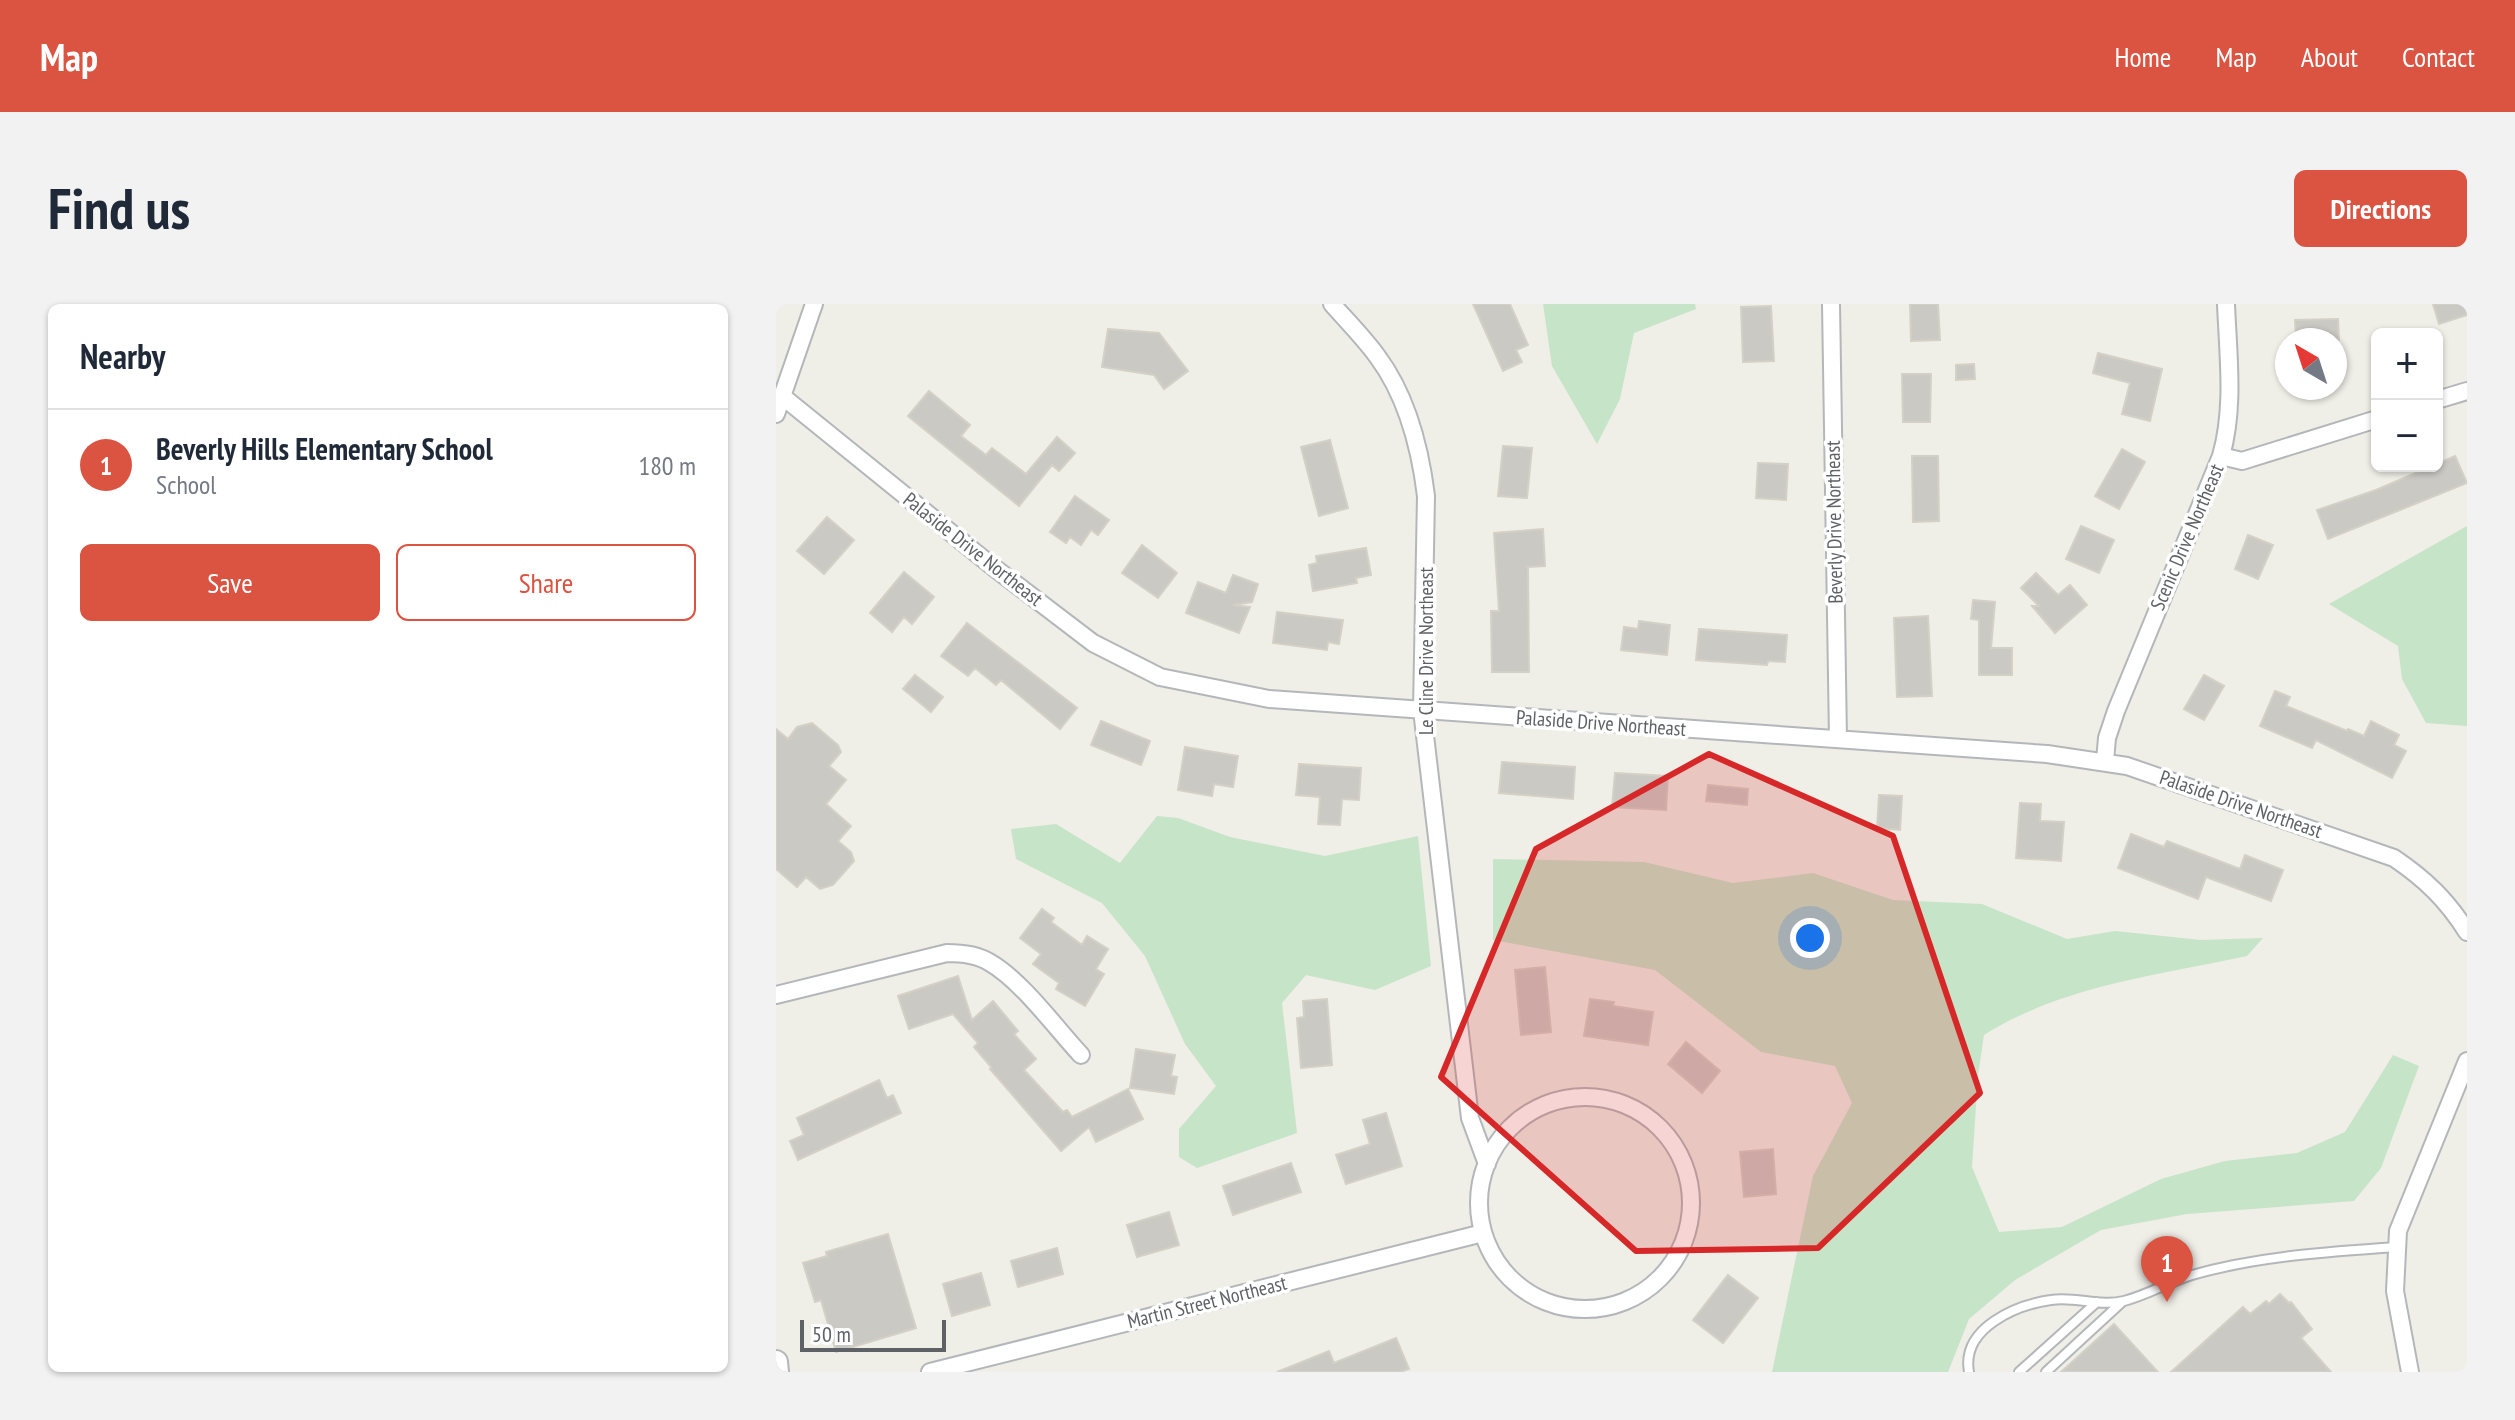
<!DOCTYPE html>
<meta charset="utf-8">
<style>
:root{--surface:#fff;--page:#f2f2f3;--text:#1f2937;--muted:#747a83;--line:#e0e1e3;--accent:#db5341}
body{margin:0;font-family:"PT Sans Narrow",sans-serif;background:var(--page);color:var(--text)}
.controls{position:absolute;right:24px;top:24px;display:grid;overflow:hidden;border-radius:12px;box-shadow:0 2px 6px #0004}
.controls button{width:72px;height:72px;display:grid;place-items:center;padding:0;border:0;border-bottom:2px solid var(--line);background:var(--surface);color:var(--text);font:40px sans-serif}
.compass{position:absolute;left:1499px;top:24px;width:72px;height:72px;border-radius:50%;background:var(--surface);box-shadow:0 2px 6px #0004;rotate:321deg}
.scale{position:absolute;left:24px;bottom:20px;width:146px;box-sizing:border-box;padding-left:8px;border:4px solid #5e6266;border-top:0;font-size:22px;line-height:28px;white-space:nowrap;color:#5e6266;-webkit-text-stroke:6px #fff;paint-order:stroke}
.you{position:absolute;left:1034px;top:634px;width:28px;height:28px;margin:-20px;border:6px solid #fff;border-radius:50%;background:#1a73e8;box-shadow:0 0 0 12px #1a73e833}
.badge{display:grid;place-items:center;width:52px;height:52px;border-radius:50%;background:var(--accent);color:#fff;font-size:26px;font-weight:700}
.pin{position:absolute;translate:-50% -66px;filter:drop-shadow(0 2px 4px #0008)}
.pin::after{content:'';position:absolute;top:42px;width:28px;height:24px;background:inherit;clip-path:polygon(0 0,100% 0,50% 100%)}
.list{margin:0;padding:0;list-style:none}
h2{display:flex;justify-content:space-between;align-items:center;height:104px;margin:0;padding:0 32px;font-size:34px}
h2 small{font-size:26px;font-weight:400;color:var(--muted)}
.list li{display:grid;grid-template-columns:52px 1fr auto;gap:24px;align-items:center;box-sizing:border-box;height:112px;padding:0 32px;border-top:2px solid var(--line)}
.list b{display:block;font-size:30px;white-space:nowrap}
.list p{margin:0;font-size:26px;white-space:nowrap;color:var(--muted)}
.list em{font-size:26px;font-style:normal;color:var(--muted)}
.actions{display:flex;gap:16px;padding:24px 32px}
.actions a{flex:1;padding:18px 0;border:2px solid var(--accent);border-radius:12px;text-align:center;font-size:28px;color:var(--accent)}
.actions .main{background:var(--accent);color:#fff}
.map{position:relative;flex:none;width:1691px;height:1068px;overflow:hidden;border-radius:12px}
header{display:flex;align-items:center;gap:48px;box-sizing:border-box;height:112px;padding:0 40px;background:var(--accent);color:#fff}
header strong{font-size:38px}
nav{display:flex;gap:44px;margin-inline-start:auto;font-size:28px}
.intro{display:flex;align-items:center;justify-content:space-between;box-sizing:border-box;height:192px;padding:0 48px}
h1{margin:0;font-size:56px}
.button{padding:20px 36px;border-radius:12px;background:var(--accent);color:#fff;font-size:28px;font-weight:700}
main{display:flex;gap:48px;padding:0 48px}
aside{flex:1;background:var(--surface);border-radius:12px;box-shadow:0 2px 6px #0004}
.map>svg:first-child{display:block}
</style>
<header>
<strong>Map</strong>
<nav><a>Home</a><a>Map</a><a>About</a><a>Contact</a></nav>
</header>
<div class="intro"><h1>Find us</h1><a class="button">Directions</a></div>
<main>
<aside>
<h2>Nearby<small></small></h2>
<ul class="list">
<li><span class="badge">1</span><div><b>Beverly Hills Elementary School</b><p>School</p></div><em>180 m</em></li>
</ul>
<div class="actions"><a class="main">Save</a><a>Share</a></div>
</aside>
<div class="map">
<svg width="1691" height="1068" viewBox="0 0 1691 1068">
<rect width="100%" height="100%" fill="#efeee7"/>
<path fill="#c6e4c7" d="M 767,0 L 919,0 L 920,5 L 858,29 L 844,95 L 821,140 L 776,62 Z
M 1691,222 L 1691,422 L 1650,419 L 1626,375 L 1622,342 L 1553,300 Z
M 381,512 L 402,514 L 454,533 L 549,552 L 642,532 L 655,662 L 599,686 L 530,671 L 506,699 L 521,829 L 421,864 L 403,853 L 403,825 L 440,782 L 409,740 L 369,652 L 326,599 L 240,555 L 235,525 L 280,520 L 344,559 Z
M 717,555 L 868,558 L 957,579 L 1037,569 L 1117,596 L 1206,600 L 1291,635 L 1339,627 L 1425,636 L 1487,634 L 1471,652 C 1383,671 1285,682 1208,731 L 1202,771 L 1196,863 L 1223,928 L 1286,923 L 1385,875 L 1449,857 L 1521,849 L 1569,828 L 1617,751 L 1643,762 L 1605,864 L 1578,897 L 1411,910 L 1325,926 L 1239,976 L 1193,1015 L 1172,1068 L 996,1068 L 1037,872 L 1076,799 L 1059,762 L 985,748 L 879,666 L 717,636 Z"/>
<path fill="#cbc9c4" stroke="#d4d0c6" stroke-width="2" d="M 697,0 L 734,0 L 752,41 L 740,46 L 746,58 L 727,67 Z
M 1134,0 L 1162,0 L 1164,36 L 1135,37 Z
M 1657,0 L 1691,0 L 1691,11 L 1663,20 Z
M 995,2 L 998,57 L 967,58 L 965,3 Z
M 1562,15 L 1563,36 L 1520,36 L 1519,16 Z
M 332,25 L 383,29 L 412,67 L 388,85 L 378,71 L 326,63 Z
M 1322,49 L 1386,65 L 1374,117 L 1346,110 L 1354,79 L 1317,69 Z
M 1198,60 L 1199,75 L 1180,76 L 1180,61 Z
M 1126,70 L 1155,70 L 1154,118 L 1127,118 Z
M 153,87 L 194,121 L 185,132 L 210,151 L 216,144 L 250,170 L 281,133 L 299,149 L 283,167 L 276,161 L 243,202 L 132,112 Z
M 554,136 L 572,204 L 543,212 L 525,143 Z
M 727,142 L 756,144 L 751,194 L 722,192 Z
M 1346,145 L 1369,158 L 1343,205 L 1319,192 Z
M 1136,152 L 1162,152 L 1163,217 L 1137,218 Z
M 1679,152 L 1691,179 L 1552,235 L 1541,206 L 1600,186 Z
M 982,159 L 1012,160 L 1010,196 L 980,194 Z
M 299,192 L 333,216 L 322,231 L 315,226 L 305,241 L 294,233 L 290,239 L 274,228 Z
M 51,213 L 78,236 L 48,270 L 21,247 Z
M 1305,222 L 1338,236 L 1323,269 L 1290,255 Z
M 767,225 L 769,262 L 752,263 L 753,368 L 716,368 L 715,307 L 723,307 L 718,229 Z
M 1472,231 L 1497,241 L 1482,275 L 1459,265 Z
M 366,241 L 401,269 L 382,294 L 346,269 Z
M 590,244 L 595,271 L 580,274 L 581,279 L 537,287 L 533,261 L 541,259 L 540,252 Z
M 128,268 L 158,293 L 136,320 L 128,313 L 116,328 L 94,309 Z
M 1260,269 L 1282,291 L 1294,281 L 1311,301 L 1279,329 L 1256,302 L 1263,302 L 1245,284 Z
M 457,271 L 482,280 L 476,298 L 457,301 L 474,303 L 463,329 L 410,309 L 422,278 L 450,289 Z
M 1197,296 L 1219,298 L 1215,344 L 1236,344 L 1236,371 L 1203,371 L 1203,316 L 1195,315 Z
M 501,308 L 567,316 L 563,340 L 552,338 L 551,346 L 497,339 Z
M 1152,312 L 1156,392 L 1121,393 L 1118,314 Z
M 863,317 L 894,321 L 891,351 L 845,346 L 848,323 L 862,325 Z
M 191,319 L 301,404 L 284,425 L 225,376 L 220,381 L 199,364 L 192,372 L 165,352 Z
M 923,325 L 1011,331 L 1009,358 L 992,357 L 991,361 L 920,356 Z
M 139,371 L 167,393 L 155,408 L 127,385 Z
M 1428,371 L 1448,382 L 1428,416 L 1408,405 Z
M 1499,387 L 1514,393 L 1510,402 L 1571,427 L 1572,425 L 1588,432 L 1595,417 L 1623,431 L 1618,441 L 1630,447 L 1616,474 L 1540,436 L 1536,444 L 1484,422 Z
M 325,417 L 374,437 L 365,461 L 315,441 Z
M 36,419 L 62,441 L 65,448 L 53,462 L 70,476 L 50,500 L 75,522 L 62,537 L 75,548 L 78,557 L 57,581 L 44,585 L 30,573 L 21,583 L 0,565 L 0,425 L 12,435 L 21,423 Z
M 409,443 L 462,452 L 457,483 L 438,480 L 436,492 L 402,486 Z
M 726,458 L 799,463 L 797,495 L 723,489 Z
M 523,460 L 585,464 L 583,496 L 566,495 L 564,521 L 542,520 L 544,493 L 520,491 Z
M 839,469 L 892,472 L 890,506 L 836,503 Z
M 932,481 L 972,485 L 971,501 L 930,497 Z
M 1103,491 L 1126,492 L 1124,526 L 1101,524 Z
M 1244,499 L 1265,500 L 1264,517 L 1288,518 L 1285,557 L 1240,554 Z
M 1355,530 L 1388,543 L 1391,537 L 1464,565 L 1469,551 L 1507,566 L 1495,597 L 1430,573 L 1422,595 L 1342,564 Z
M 266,605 L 278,614 L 275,618 L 306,641 L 311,632 L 332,645 L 320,665 L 328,670 L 309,702 L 280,685 L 283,679 L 257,660 L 265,650 L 244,634 Z
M 769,663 L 775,728 L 745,731 L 739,666 Z
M 182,672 L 196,716 L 217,697 L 242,727 L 238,730 L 260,755 L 248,766 L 287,808 L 291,806 L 296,813 L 352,785 L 367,815 L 320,838 L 313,823 L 285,847 L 214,765 L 216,764 L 198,743 L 202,739 L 177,710 L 133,725 L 122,692 Z
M 551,695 L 556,761 L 525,764 L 521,714 L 528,713 L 527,697 Z
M 814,695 L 838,698 L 837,702 L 877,708 L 872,741 L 808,732 Z
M 910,738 L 944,767 L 926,789 L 892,760 Z
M 360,745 L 399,751 L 395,772 L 401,773 L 398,790 L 354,784 Z
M 103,776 L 111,794 L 117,791 L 125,809 L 22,856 L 14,837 L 28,831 L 21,814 Z
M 610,809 L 626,862 L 570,880 L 560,851 L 594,840 L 587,816 Z
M 997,845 L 1000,890 L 968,893 L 964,848 Z
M 515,859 L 525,888 L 457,911 L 447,882 Z
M 393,908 L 403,941 L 361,953 L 351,921 Z
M 112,930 L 140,1024 L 60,1048 L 45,996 L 39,998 L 27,959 L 51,952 L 50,948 Z
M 281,944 L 287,970 L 242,983 L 235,957 Z
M 205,969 L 214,1001 L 176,1012 L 167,980 Z
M 952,971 L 982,994 L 947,1039 L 917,1016 Z
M 1504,990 L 1513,999 L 1515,998 L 1536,1025 L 1525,1034 L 1555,1068 L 1395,1068 L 1467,1003 L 1474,1010 L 1490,997 L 1493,1000 Z
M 1338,1020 L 1382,1068 L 1285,1068 Z
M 620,1034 L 633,1065 L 624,1068 L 501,1068 L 553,1047 L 558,1059 Z"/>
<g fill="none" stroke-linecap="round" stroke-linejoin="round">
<defs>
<path id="service" d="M 1193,1068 C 1185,1024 1240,1001 1275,996 C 1299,992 1324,1003 1348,997 C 1371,991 1393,978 1416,971 C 1482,952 1552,948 1620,943
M 1243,1068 L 1321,998
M 1270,1068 L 1346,998"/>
<path id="minor" d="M 556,0 C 571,17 588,34 601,52 C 631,92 644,143 650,192 L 646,406 L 694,814 L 711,860
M 1055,0 L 1062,435
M 6,92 L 216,262 L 317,339 L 384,373 L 493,395 L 1271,450 L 1351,462 L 1618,554 C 1649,575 1671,596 1691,628
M 1661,96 L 1691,87
M 0,110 L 38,0
M 1445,152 L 1466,157 L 1601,115
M 1329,457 L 1331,434 L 1340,407 L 1445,152 C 1459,103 1452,51 1450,0
M 0,691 L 171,649 C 185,649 200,650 213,658 C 245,676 279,723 305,751
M703 899a106 106 0 1 1 212 0a106 106 0 1 1-212 0Z
M 154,1068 L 707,929
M 1634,1068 L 1619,987 L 1622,927 L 1691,757"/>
<path id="secondary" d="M 0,1058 L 1,1068"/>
</defs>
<use href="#service" stroke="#b4b7ba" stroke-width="12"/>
<use href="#minor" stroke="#b4b7ba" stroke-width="20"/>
<use href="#secondary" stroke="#b3b6ba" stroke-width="26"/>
<use href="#service" stroke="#fff" stroke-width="8"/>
<use href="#minor" stroke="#fff" stroke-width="16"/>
<use href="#secondary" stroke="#fff" stroke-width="22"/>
</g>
<path fill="#d62828" fill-opacity="0.2" stroke="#d62828" stroke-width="6" stroke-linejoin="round" d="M 933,450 L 1117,532 L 1204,789 L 1042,944 L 860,947 L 665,773 L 760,545 Z"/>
<g text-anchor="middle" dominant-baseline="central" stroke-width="7" stroke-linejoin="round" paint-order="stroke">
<g font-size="20" fill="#5e6266" stroke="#fff">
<text transform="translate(1058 218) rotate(-91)">Beverly Drive Northeast</text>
<text transform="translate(1411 233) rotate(-67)">Scenic Drive Northeast</text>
<text transform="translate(197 245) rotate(38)">Palaside Drive Northeast</text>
<text transform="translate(650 347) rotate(-90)">Le Cline Drive Northeast</text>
<text transform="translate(825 419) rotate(4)">Palaside Drive Northeast</text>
<text transform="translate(1465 500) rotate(19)">Palaside Drive Northeast</text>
<text transform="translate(431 998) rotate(-14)">Martin Street Northeast</text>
</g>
</g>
</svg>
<div class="controls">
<button>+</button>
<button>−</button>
</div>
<svg class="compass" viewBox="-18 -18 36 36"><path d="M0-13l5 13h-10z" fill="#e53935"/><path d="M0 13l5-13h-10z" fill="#747a83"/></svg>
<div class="scale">50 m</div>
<div class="you"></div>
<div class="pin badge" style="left:1391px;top:998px">1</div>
</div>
</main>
